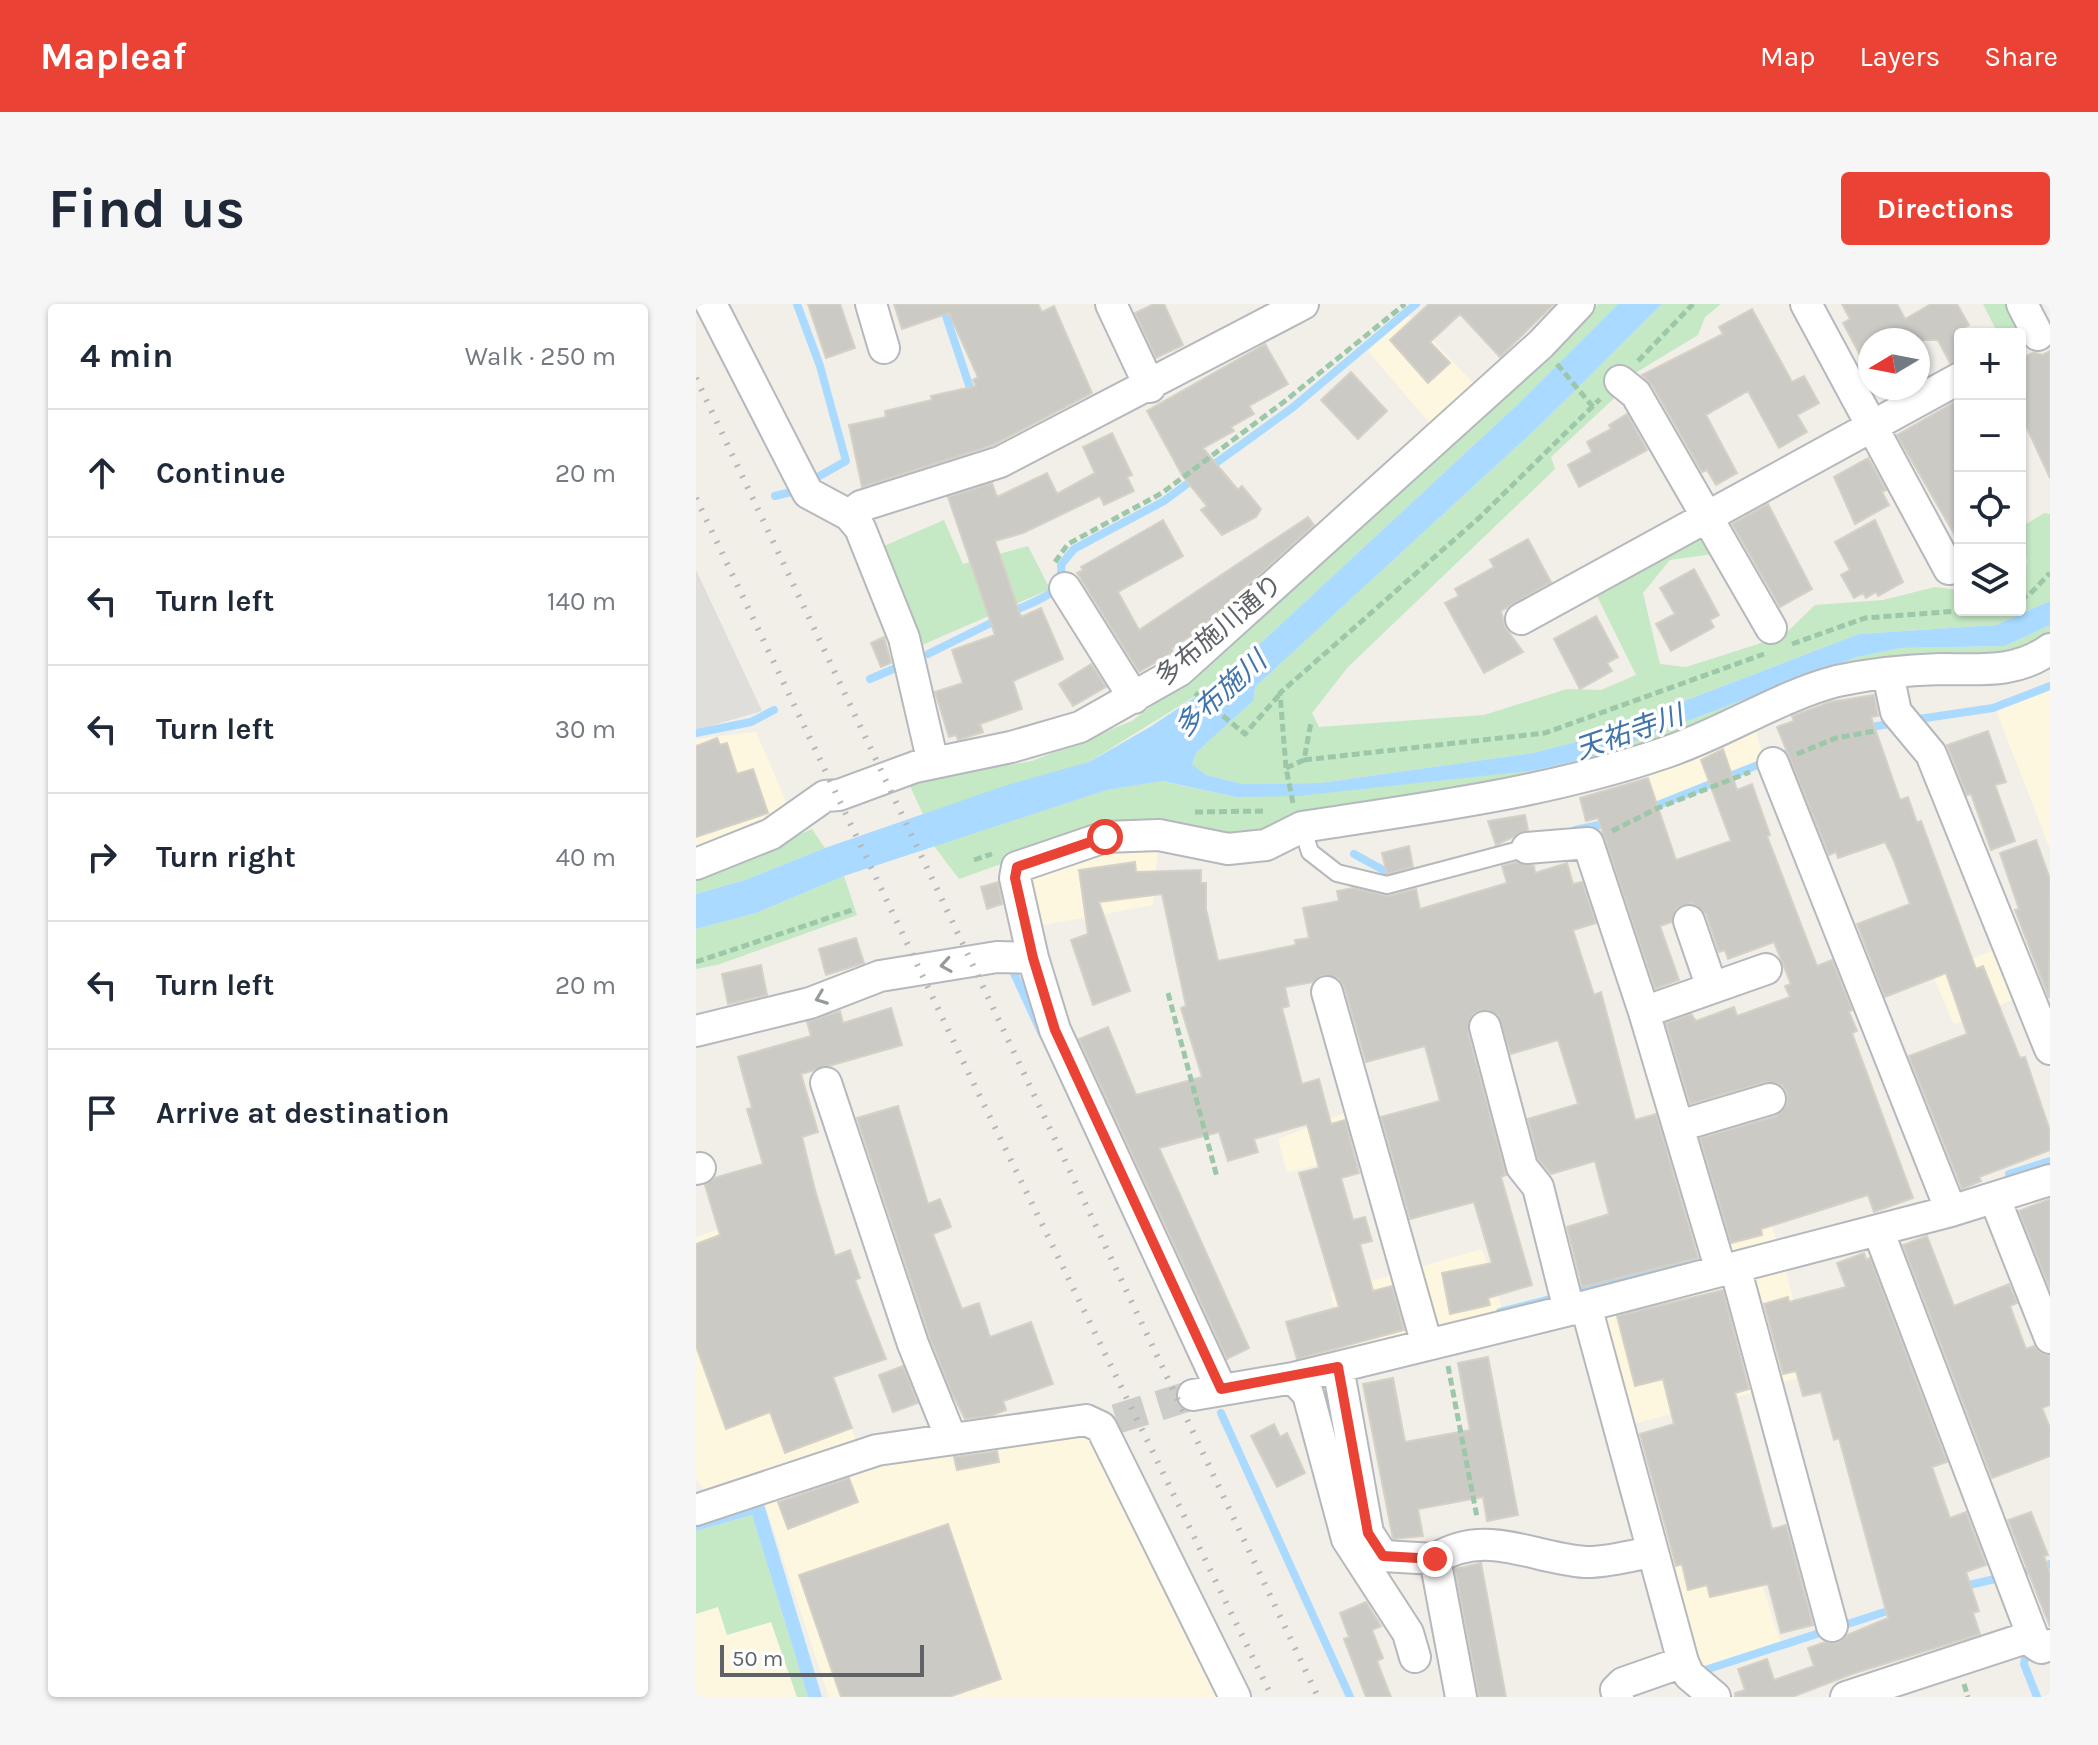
<!DOCTYPE html>
<meta charset="utf-8">
<style>
:root{--surface:#fff;--page:#f6f6f7;--text:#1f2937;--muted:#747a83;--line:#e0e1e3;--accent:#ea4335}
body{margin:0;font-family:Karla,"Noto Sans JP",sans-serif;background:var(--page);color:var(--text)}
.controls{position:absolute;right:24px;top:24px;display:grid;overflow:hidden;border-radius:8px;box-shadow:0 2px 6px #0004}
.controls button{width:72px;height:72px;display:grid;place-items:center;padding:0;border:0;border-bottom:2px solid var(--line);background:var(--surface);color:var(--text);font:40px sans-serif}
.compass{position:absolute;left:1162px;top:24px;width:72px;height:72px;border-radius:50%;background:var(--surface);box-shadow:0 2px 6px #0004;rotate:260deg}
.scale{position:absolute;left:24px;bottom:20px;width:204px;box-sizing:border-box;padding-left:8px;border:4px solid #5f6368;border-top:0;font-size:22px;line-height:28px;white-space:nowrap;color:#5f6368;-webkit-text-stroke:6px #fff;paint-order:stroke}
.stop{position:absolute;width:24px;height:24px;margin:-18px;border:6px solid #ea4335;border-radius:50%;background:#fff}
.stop.end{background:#ea4335;border-color:#fff;box-shadow:0 2px 8px #0008}
.list{margin:0;padding:0;list-style:none}
h2{display:flex;justify-content:space-between;align-items:center;height:104px;margin:0;padding:0 32px;font-size:34px}
h2 small{font-size:26px;font-weight:400;color:var(--muted)}
.list li{display:grid;grid-template-columns:52px 1fr auto;gap:24px;align-items:center;box-sizing:border-box;height:128px;padding:0 32px;border-top:2px solid var(--line)}
.list b{display:block;font-size:30px;white-space:nowrap}
.list em{font-size:26px;font-style:normal;color:var(--muted)}
.icon{flex:none;width:44px;height:44px;fill:none;stroke:currentColor;stroke-width:2;stroke-linecap:round;stroke-linejoin:round}
.map{position:relative;flex:none;width:1354px;height:1393px;overflow:hidden;border-radius:8px}
header{display:flex;align-items:center;gap:48px;box-sizing:border-box;height:112px;padding:0 40px;background:var(--accent);color:#fff}
header strong{font-size:38px}
nav{display:flex;gap:44px;margin-inline-start:auto;font-size:28px}
.intro{display:flex;align-items:center;justify-content:space-between;box-sizing:border-box;height:192px;padding:0 48px}
h1{margin:0;font-size:56px}
.button{padding:20px 36px;border-radius:8px;background:var(--accent);color:#fff;font-size:28px;font-weight:700}
main{display:flex;gap:48px;padding:0 48px}
aside{flex:1;background:var(--surface);border-radius:8px;box-shadow:0 2px 6px #0004}
.map>svg:first-child{display:block}
</style>
<header>
<strong>Mapleaf</strong>
<nav><a>Map</a><a>Layers</a><a>Share</a></nav>
</header>
<div class="intro"><h1>Find us</h1><a class="button">Directions</a></div>
<main>
<aside>
<h2>4 min<small>Walk · 250 m</small></h2>
<ul class="list">
<li><svg class="icon" aria-label="ahead" viewBox="0 0 24 24"><path d="M12 20V5M6 11l6-6 6 6"/></svg><div><b>Continue</b></div><em>20 m</em></li>
<li><svg class="icon" aria-label="left" viewBox="0 0 24 24"><path d="M17 20v-9H6M10 6l-5 5 5 5"/></svg><div><b>Turn left</b></div><em>140 m</em></li>
<li><svg class="icon" aria-label="left" viewBox="0 0 24 24"><path d="M17 20v-9H6M10 6l-5 5 5 5"/></svg><div><b>Turn left</b></div><em>30 m</em></li>
<li><svg class="icon" aria-label="right" viewBox="0 0 24 24"><path d="M7 20v-9h11M14 6l5 5-5 5"/></svg><div><b>Turn right</b></div><em>40 m</em></li>
<li><svg class="icon" aria-label="left" viewBox="0 0 24 24"><path d="M17 20v-9H6M10 6l-5 5 5 5"/></svg><div><b>Turn left</b></div><em>20 m</em></li>
<li><svg class="icon" aria-label="arrive" viewBox="0 0 24 24"><path d="M6 21V4h12l-3 4 3 4H6"/></svg><div><b>Arrive at destination</b></div></li>
</ul>
</aside>
<div class="map">
<svg width="1354" height="1393" viewBox="0 0 1354 1393">
<rect width="100%" height="100%" fill="#f1efe8"/>
<path fill="#fef7e0" d="M 712,11 L 781,83 L 737,123 L 672,47 Z
M 1354,386 L 1354,545 L 1300,406 Z
M 1058,421 L 1068,456 L 961,500 L 945,462 Z
M 60,428 L 92,502 L 65,523 L 0,551 L 0,435 Z
M 412,543 L 462,544 L 457,601 L 337,623 L 329,572 Z
M 1306,643 L 1325,692 L 1258,720 L 1236,670 Z
M 659,805 L 671,850 L 591,868 L 582,835 Z
M 1059,874 L 1082,940 L 1030,954 L 1010,888 Z
M 79,905 L 162,1142 L 14,1195 L 0,1174 L 0,933 Z
M 786,945 L 808,1010 L 651,1050 L 634,989 Z
M 1089,964 L 1116,1071 L 1076,1080 L 1049,973 Z
M 1036,976 L 1064,1087 L 933,1121 L 903,1009 Z
M 386,1123 L 420,1181 L 528,1393 L 133,1393 L 66,1191 L 168,1157 Z
M 1018,1170 L 1048,1222 L 1085,1341 L 1003,1367 L 954,1190 Z
M 22,1302 L 31,1331 L 75,1318 L 101,1393 L 0,1393 L 0,1310 Z"/>
<path fill="#e0deda" d="M 0,266 L 66,407 L 0,426 Z"/>
<path fill="#c5e8c5" d="M 902,0 L 922,0 L 822,100 L 525,376 L 393,458 L 227,510 L 212,478 L 336,457 L 436,417 L 523,350 L 847,55 Z
M 966,0 L 1025,0 L 1009,13 L 1002,31 L 936,71 L 926,87 L 855,153 L 859,165 L 652,363 L 616,409 L 623,423 L 788,411 L 871,385 L 905,386 L 940,371 L 897,284 L 1009,224 L 1024,249 L 974,256 L 947,289 L 964,360 L 990,363 L 1087,332 L 1119,301 L 1187,296 L 1239,283 L 1264,286 L 1264,306 L 1324,306 L 1324,265 L 1331,260 L 1327,222 L 1348,209 L 1354,210 L 1354,297 L 1300,321 L 1163,330 L 884,437 L 837,449 L 624,479 L 547,480 L 510,471 L 496,460 L 501,448 L 558,396 L 559,383 L 841,124 Z
M 1287,0 L 1318,0 L 1333,26 L 1324,31 L 1302,30 Z
M 248,216 L 267,260 L 332,242 L 354,285 L 224,342 L 188,242 Z
M 1354,321 L 1354,334 L 1298,356 L 1231,356 L 870,475 L 622,510 L 545,530 L 406,524 L 263,575 L 238,542 L 411,486 L 465,477 L 540,493 L 841,466 L 896,453 L 1161,353 L 1204,344 L 1309,342 Z
M 116,525 L 129,544 L 52,575 L 0,590 L 0,573 L 18,568 Z
M 148,572 L 161,611 L 21,661 L 0,665 L 0,625 L 60,609 Z
M 56,1211 L 112,1393 L 101,1393 L 75,1318 L 31,1331 L 22,1303 L 0,1310 L 0,1227 Z"/>
<path fill="#aadaff" d="M 922,0 L 966,0 L 841,124 L 559,383 L 558,396 L 501,448 L 496,460 L 510,471 L 547,480 L 624,479 L 837,449 L 884,437 L 1163,330 L 1300,321 L 1354,297 L 1354,321 L 1309,342 L 1204,344 L 1161,353 L 896,453 L 841,466 L 602,492 L 540,493 L 466,477 L 411,486 L 148,572 L 60,609 L 0,625 L 0,590 L 52,575 L 129,544 L 308,482 L 393,458 L 454,423 L 525,376 L 822,100 Z
M 67,1197 L 126,1393 L 112,1393 L 56,1211 L 0,1227 L 0,1217 Z"/>
<g fill="none" stroke-linecap="round" stroke-linejoin="round">
<path stroke="#aadaff" stroke-width="8" d="M 246,0 L 276,90
M 513,164 L 596,104 L 720,0
M 79,192 L 95,188 L 150,157 L 124,62 L 101,0
M 315,308 C 339,297 369,291 365,261 L 378,245 L 468,197 L 499,174
M 232,350 L 303,315
M 174,375 L 202,363
M 1223,415 L 1297,404 L 1354,382
M 1169,424 L 1193,420
M 0,429 L 55,418 L 78,406
M 952,505 L 1099,446
M 879,526 L 913,519
M 658,550 L 698,572 L 707,569
M 316,665 L 346,730
M 1313,870 L 1354,857
M 887,986 L 998,958
M 804,1008 L 859,994
M 525,1109 L 654,1393
M 1325,1269 L 1354,1260
M 1265,1283 L 1303,1274 L 1304,1277
M 1330,1349 L 1328,1360 L 1341,1393
M 1009,1366 L 1198,1305"/>
</g>
<path fill="#cccac5" stroke="#d6d1c6" stroke-width="2" d="M 112,0 L 144,0 L 159,44 L 130,54 Z
M 198,0 L 342,0 L 346,8 L 358,2 L 396,89 L 297,141 L 166,183 L 153,121 L 190,113 L 189,107 L 236,96 L 235,92 L 280,82 L 277,76 L 282,73 L 253,9 L 206,25 Z
M 458,0 L 468,0 L 487,41 L 460,54 L 439,9 Z
M 733,0 L 858,0 L 804,53 L 764,10 L 734,38 L 754,59 L 732,79 L 694,36 Z
M 1146,0 L 1201,0 L 1209,15 L 1235,0 L 1261,0 L 1273,21 L 1264,26 L 1264,56 L 1254,59 L 1242,36 L 1174,36 L 1174,70 L 1147,19 L 1154,15 Z
M 1056,5 L 1096,78 L 1108,72 L 1123,99 L 1101,111 L 1111,128 L 1083,144 L 1052,87 L 1010,111 L 1041,169 L 1020,181 L 1011,166 L 1006,168 L 956,81 L 946,71 L 1027,30 L 1023,23 Z
M 569,40 L 592,80 L 553,102 L 558,110 L 535,123 L 538,127 L 507,144 L 542,186 L 546,182 L 565,205 L 560,213 L 526,231 L 505,206 L 511,202 L 486,171 L 451,107 Z
M 1354,47 L 1354,174 L 1324,109 L 1324,55 L 1338,48 L 1346,51 Z
M 655,68 L 691,107 L 662,135 L 625,96 Z
M 1264,95 L 1264,240 L 1201,131 Z
M 931,110 L 951,146 L 883,183 L 872,161 L 896,148 L 891,138 L 915,125 L 913,121 Z
M 416,129 L 436,171 L 431,173 L 438,187 L 408,201 L 404,192 L 327,229 L 299,237 L 325,313 L 345,304 L 367,355 L 317,377 L 326,405 L 284,420 L 287,428 L 262,436 L 260,431 L 253,433 L 239,388 L 267,379 L 256,346 L 299,331 L 252,193 L 296,179 L 301,193 L 351,169 L 361,190 L 399,169 L 387,143 Z
M 1172,154 L 1190,186 L 1186,188 L 1193,201 L 1159,220 L 1138,173 Z
M 1072,200 L 1116,285 L 1084,303 L 1036,220 Z
M 612,213 L 618,221 L 498,330 L 476,344 L 477,348 L 443,368 L 381,269 L 387,266 L 385,263 L 467,216 L 487,252 L 422,288 L 443,326 Z
M 1179,216 L 1207,278 L 1182,292 L 1180,288 L 1170,294 L 1167,289 L 1158,294 L 1145,271 L 1154,266 L 1139,238 Z
M 832,235 L 855,278 L 805,307 L 809,323 L 827,348 L 788,369 L 749,299 L 763,292 L 759,285 L 798,263 L 794,256 Z
M 998,265 L 1023,311 L 1014,316 L 1018,323 L 975,347 L 960,320 L 979,310 L 964,284 Z
M 900,312 L 922,353 L 911,359 L 916,367 L 884,385 L 858,335 Z
M 188,333 L 195,359 L 185,363 L 175,339 Z
M 395,360 L 410,383 L 377,402 L 363,380 Z
M 1178,391 L 1182,412 L 1175,413 L 1204,496 L 1212,493 L 1221,519 L 1225,517 L 1280,665 L 1287,662 L 1324,754 L 1329,753 L 1354,827 L 1354,846 L 1283,873 L 1285,877 L 1266,885 L 1213,752 L 1271,730 L 1250,669 L 1189,693 L 1161,620 L 1214,600 L 1197,554 L 1189,538 L 1142,554 L 1140,548 L 1133,551 L 1081,423 L 1098,417 L 1096,412 L 1134,398 Z
M 1292,427 L 1310,478 L 1299,481 L 1319,537 L 1295,546 L 1275,490 L 1271,491 L 1251,441 Z
M 21,434 L 24,441 L 31,439 L 41,470 L 57,465 L 72,509 L 0,533 L 0,442 Z
M 1027,445 L 1041,486 L 1056,480 L 1074,531 L 1071,532 L 1121,662 L 1136,656 L 1156,706 L 1153,708 L 1161,727 L 1156,729 L 1217,894 L 1178,908 L 1172,891 L 1065,925 L 1066,931 L 1035,939 L 1004,834 L 1080,812 L 1091,800 L 1091,789 L 1086,781 L 1070,778 L 994,800 L 970,719 L 995,710 L 1000,717 L 1038,703 L 1041,712 L 1094,693 L 1089,682 L 1095,680 L 1078,638 L 1032,655 L 1029,646 L 1023,648 L 1010,610 L 996,599 L 980,605 L 976,618 L 964,622 L 983,676 L 959,685 L 902,514 L 890,517 L 884,494 L 952,474 L 980,556 L 1035,537 L 1005,456 Z
M 829,511 L 832,526 L 800,541 L 792,517 Z
M 1340,536 L 1354,575 L 1353,694 L 1319,606 L 1323,605 L 1304,549 Z
M 713,542 L 717,563 L 691,570 L 686,549 Z
M 439,558 L 440,568 L 505,566 L 505,579 L 510,579 L 510,605 L 522,657 L 600,641 L 599,636 L 613,634 L 607,604 L 643,597 L 641,587 L 657,584 L 693,592 L 720,585 L 724,605 L 811,579 L 806,562 L 821,558 L 838,562 L 839,569 L 871,559 L 877,580 L 886,578 L 900,619 L 877,626 L 898,691 L 905,688 L 939,816 L 960,810 L 1002,954 L 886,983 L 871,923 L 913,910 L 899,857 L 855,870 L 842,855 L 832,815 L 882,800 L 862,736 L 815,750 L 802,711 L 785,706 L 776,711 L 772,728 L 810,871 L 805,873 L 836,981 L 792,994 L 794,1001 L 754,1010 L 746,969 L 796,959 L 778,898 L 714,915 L 685,813 L 744,797 L 729,742 L 670,758 L 648,682 L 643,675 L 627,671 L 617,678 L 589,683 L 593,702 L 586,704 L 606,780 L 623,775 L 635,820 L 649,816 L 663,869 L 645,874 L 657,916 L 669,913 L 676,937 L 664,940 L 677,987 L 696,982 L 708,1026 L 601,1055 L 590,1018 L 643,1003 L 603,869 L 623,864 L 611,820 L 558,835 L 562,848 L 532,857 L 523,828 L 463,844 L 553,1044 L 531,1055 L 383,735 L 412,723 L 440,791 L 506,773 L 485,704 L 490,702 L 466,590 L 403,598 L 434,687 L 397,701 L 375,636 L 392,630 L 383,566 Z
M 302,578 L 306,600 L 291,605 L 285,583 Z
M 160,634 L 168,659 L 130,671 L 123,645 Z
M 65,661 L 71,691 L 32,700 L 26,670 Z
M 195,704 L 206,741 L 105,770 L 122,828 L 106,833 L 119,886 L 139,952 L 154,946 L 164,974 L 159,976 L 190,1055 L 137,1073 L 156,1124 L 89,1149 L 74,1108 L 30,1125 L 0,1042 L 0,940 L 24,931 L 9,881 L 18,874 L 67,860 L 51,805 L 56,804 L 42,753 L 115,732 L 111,718 L 144,707 L 147,719 Z
M 202,802 L 232,900 L 244,895 L 255,923 L 237,930 L 266,1005 L 283,999 L 294,1033 L 335,1018 L 357,1080 L 307,1097 L 310,1106 L 294,1112 L 269,1115 L 255,1087 L 234,1034 L 161,814 Z
M 1354,895 L 1354,985 L 1323,907 Z
M 1231,932 L 1258,1002 L 1313,980 L 1321,999 L 1314,1002 L 1330,1045 L 1338,1042 L 1343,1048 L 1354,1052 L 1354,1101 L 1346,1104 L 1354,1124 L 1354,1152 L 1296,1174 L 1207,941 Z
M 1168,949 L 1170,956 L 1174,954 L 1251,1158 L 1236,1163 L 1254,1214 L 1270,1208 L 1290,1261 L 1270,1268 L 1283,1307 L 1277,1309 L 1284,1330 L 1156,1370 L 1096,1393 L 1039,1393 L 1039,1389 L 1049,1386 L 1042,1365 L 1071,1355 L 1078,1376 L 1118,1362 L 1112,1344 L 1129,1338 L 1141,1339 L 1151,1331 L 1192,1314 L 1143,1134 L 1138,1136 L 1125,1088 L 1107,1092 L 1100,1067 L 1087,1070 L 1068,1000 L 1092,993 L 1093,998 L 1150,983 L 1141,959 Z
M 1027,986 L 1053,1085 L 1039,1089 L 1076,1225 L 1090,1221 L 1117,1321 L 1085,1329 L 1072,1280 L 1014,1293 L 1011,1281 L 992,1286 L 986,1260 L 980,1262 L 944,1130 L 978,1120 L 967,1075 L 939,1082 L 921,1012 Z
M 792,1053 L 822,1211 L 791,1217 L 787,1193 L 722,1205 L 727,1232 L 697,1235 L 667,1080 L 697,1074 L 709,1138 L 774,1126 L 762,1059 Z
M 207,1062 L 222,1099 L 197,1108 L 183,1071 Z
M 578,1120 L 584,1133 L 591,1129 L 609,1169 L 581,1183 L 555,1132 Z
M 301,1147 L 303,1158 L 261,1166 L 258,1153 Z
M 153,1174 L 162,1198 L 92,1225 L 82,1198 Z
M 1335,1208 L 1352,1251 L 1348,1252 L 1354,1270 L 1354,1323 L 1312,1216 Z
M 252,1220 L 305,1375 L 253,1393 L 145,1393 L 103,1271 Z
M 785,1259 L 810,1393 L 783,1393 L 759,1265 Z
M 670,1298 L 685,1322 L 676,1326 L 687,1354 L 681,1357 L 695,1393 L 670,1393 L 648,1335 L 653,1333 L 644,1309 Z"/>
<g fill="none" stroke-linecap="round" stroke-linejoin="round">
<path stroke="#ccccc8" stroke-width="30" stroke-dasharray="30 15" stroke-linecap="butt" d="M 420,1115 L 497,1091"/>
<defs>
<path id="lane" d="M 606,523 L 614,548 L 641,569 L 691,581 L 831,544"/>
<path id="street" d="M 15,0 L 112,189 L 153,211 L 164,224 L 208,334 L 237,459
M 175,0 L 188,44
M 415,0 L 454,83
M 1110,0 L 1253,265
M 1326,0 L 1342,31
M 924,77 L 940,90 L 1075,324
M 153,211 L 165,202 L 304,158 L 607,0
M 369,284 L 438,394
M 825,315 L 1264,74
M 1192,370 L 1200,408 L 1235,450 L 1354,745
M 1077,459 L 1255,907
M 831,544 L 892,539 L 948,708 L 1025,967
M 0,560 L 75,530 L 129,492 L 143,491 L 219,463 L 315,443 L 384,423 L 483,367 L 845,40 L 883,0
M 993,617 L 1016,684
M 631,688 L 731,1041
M 948,708 L 1070,665
M 789,723 L 826,863 L 842,883 L 873,1006
M 0,727 L 114,699 L 184,672 L 301,653 L 337,654
M 130,779 L 217,1040 L 255,1134
M 983,822 L 1074,795
M 0,865 L 4,864
M 1299,895 L 1354,1034
M 1182,926 L 1340,1341 L 1345,1344 L 1354,1341
M 1039,963 L 1136,1322
M 890,1002 L 987,1358 L 993,1371 L 1019,1393
M 642,1063 L 672,1229 L 687,1252 L 739,1255 L 765,1393
M 597,1074 L 612,1090 L 651,1235 L 712,1329 L 719,1353
M 525,1085 L 359,726 L 337,654 L 319,574 L 321,563 L 409,533 L 463,531 L 532,545 L 570,541 L 606,523 C 728,504 851,489 968,449 C 1026,430 1083,392 1141,377 C 1174,370 1210,366 1244,365 C 1283,365 1320,370 1354,345
M 497,1091 L 597,1074 L 890,1002 L 1255,907 L 1354,876
M 0,1206 L 181,1146 L 390,1116 L 405,1123 L 539,1393
M 739,1255 C 790,1223 835,1254 889,1258 C 910,1259 936,1251 957,1248
M 922,1393 L 920,1386 L 927,1379 L 987,1358
M 1150,1393 L 1336,1332"/>
</defs>
<use href="#lane" stroke="#b5b8bc" stroke-width="20"/>
<use href="#street" stroke="#b5b8bc" stroke-width="34"/>
<path stroke="#9cc7a9" stroke-width="5" stroke-dasharray="8 4" stroke-linecap="butt" d="M 942,57 L 997,0
M 861,60 L 897,103
M 359,258 L 372,240 L 466,189 L 589,97 L 709,0
M 1324,295 L 1333,291 L 1354,269
M 1096,340 L 1169,314 L 1275,306
M 499,389 L 549,430 L 584,390
M 1101,450 L 1140,434 L 1179,427
M 608,456 L 849,429 L 1068,350
M 590,464 L 608,456 L 615,418
M 597,499 L 590,464 L 584,389 L 784,213 L 904,95
M 499,508 L 569,507
M 916,527 L 962,504 L 1054,468
M 278,556 L 296,550
M 0,658 L 159,605
M 472,689 L 521,873
M 752,1062 L 781,1213
M 1268,1380 L 1272,1393"/>
<use href="#lane" stroke="#fff" stroke-width="16"/>
<use href="#street" stroke="#fff" stroke-width="30"/>
<path stroke="#b6b7b8" stroke-width="6" stroke-dasharray="2 10" stroke-linecap="butt" d="M 0,74 L 622,1393
M 0,194 L 274,772 L 576,1393"/>
</g>
<defs><path id="oneway-chevron" d="M-2-3.5L2.5 0L-2 3.5" fill="none" stroke-width="1.6" stroke-linecap="round" stroke-linejoin="round" transform="scale(2)"/></defs>
<g stroke="#979a9d">
<use href="#oneway-chevron" transform="translate(250 661) rotate(171)"/>
<use href="#oneway-chevron" transform="translate(125 694) rotate(159)"/>
</g>
<g fill="none" stroke-linecap="round" stroke-linejoin="round">
<path stroke="#ea4335" stroke-width="10" d="M 409,533 L 321,563 L 319,574 L 337,654 L 359,726 L 525,1085 L 642,1063 L 672,1229 L 687,1252 L 739,1255"/>
</g>
<g text-anchor="middle" dominant-baseline="central" stroke-width="7" stroke-linejoin="round" paint-order="stroke">
<g font-size="26" fill="#5f6368" stroke="#fff">
<text transform="translate(523 326) rotate(-40)">多布施川通り</text>
</g>
<g font-size="28" font-style="italic" fill="#4174aa" stroke="#fff">
<text transform="translate(524 390) rotate(-42)">多布施川</text>
<text transform="translate(933 428) rotate(-19)">天祐寺川</text>
</g>
</g>
</svg>
<div class="controls">
<button>+</button>
<button>−</button>
<button><svg class="icon" aria-label="locate" viewBox="0 0 24 24"><circle cx="12" cy="12" r="6"/><path d="M12 2v4M12 18v4M2 12h4M18 12h4"/></svg></button>
<button><svg class="icon" aria-label="layers" viewBox="0 0 24 24"><path d="M12 4l9 5-9 5-9-5zM3 14l9 5 9-5"/></svg></button>
</div>
<svg class="compass" viewBox="-18 -18 36 36"><path d="M0-13l5 13h-10z" fill="#e53935"/><path d="M0 13l5-13h-10z" fill="#747a83"/></svg>
<div class="scale">50 m</div>
<div class="stop" style="left:409px;top:533px"></div>
<div class="stop end" style="left:739px;top:1255px"></div>
</div>
</main>
